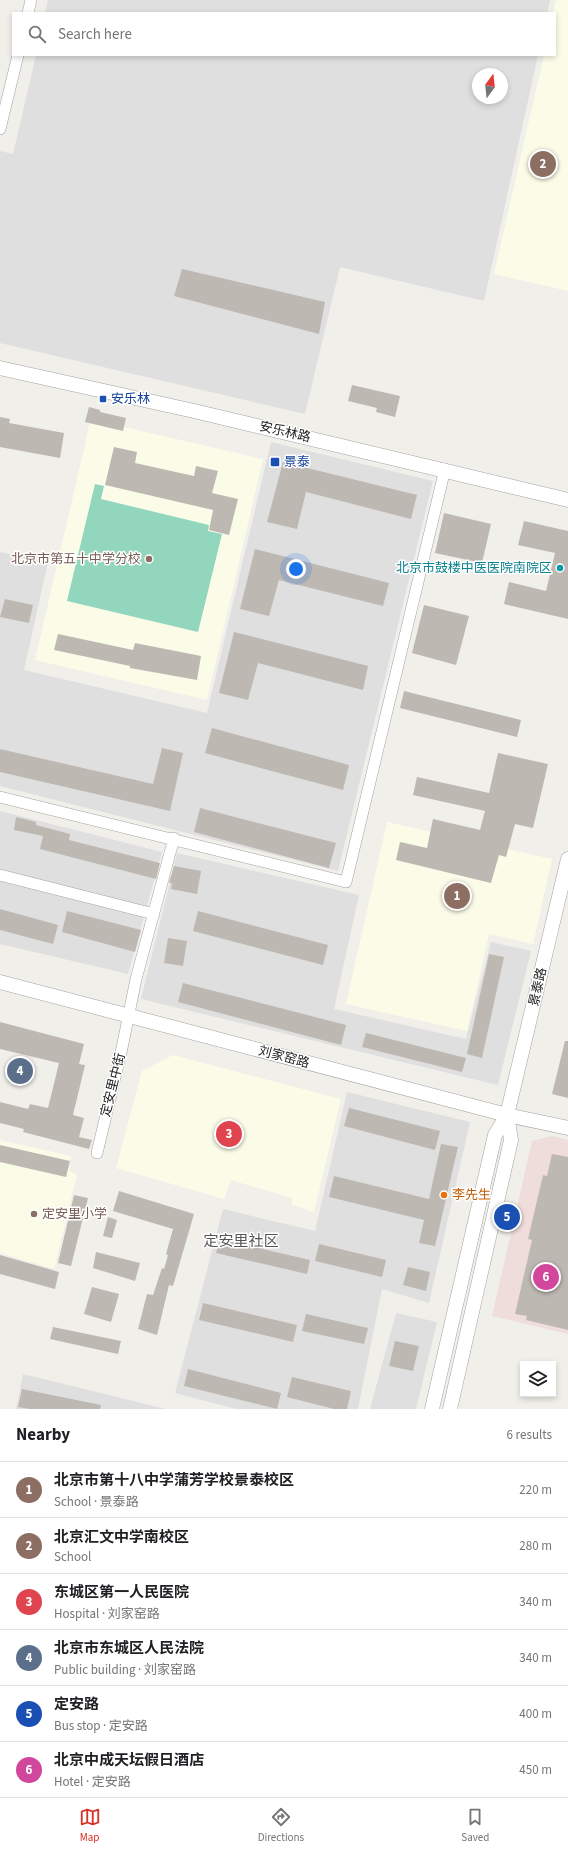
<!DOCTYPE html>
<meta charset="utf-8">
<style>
:root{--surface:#fff;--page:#f2f2f2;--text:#202124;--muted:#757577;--line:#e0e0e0;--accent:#d93025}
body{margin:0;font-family:"Source Sans 3","Noto Sans SC",sans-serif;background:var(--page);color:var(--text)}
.controls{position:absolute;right:12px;bottom:12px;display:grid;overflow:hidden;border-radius:0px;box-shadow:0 2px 6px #0003}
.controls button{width:36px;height:36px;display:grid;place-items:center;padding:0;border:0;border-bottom:1px solid var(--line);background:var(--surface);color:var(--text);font:20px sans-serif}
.compass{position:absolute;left:472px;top:68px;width:36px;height:36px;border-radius:50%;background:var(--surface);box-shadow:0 2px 6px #0003;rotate:15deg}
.you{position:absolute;left:296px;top:569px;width:14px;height:14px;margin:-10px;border:3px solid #fff;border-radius:50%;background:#1a73e8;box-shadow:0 0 0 6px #1a73e833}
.badge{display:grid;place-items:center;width:26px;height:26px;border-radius:50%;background:var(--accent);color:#fff;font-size:13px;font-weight:700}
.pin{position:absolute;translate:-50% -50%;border:2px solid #fff;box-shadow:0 1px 4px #0006}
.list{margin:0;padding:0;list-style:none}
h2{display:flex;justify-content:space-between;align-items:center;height:52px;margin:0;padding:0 16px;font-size:17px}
h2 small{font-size:13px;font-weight:400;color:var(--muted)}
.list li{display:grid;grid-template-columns:26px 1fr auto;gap:12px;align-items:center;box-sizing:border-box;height:56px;padding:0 16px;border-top:1px solid var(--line)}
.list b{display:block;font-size:15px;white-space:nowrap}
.list p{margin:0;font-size:13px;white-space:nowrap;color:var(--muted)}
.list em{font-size:13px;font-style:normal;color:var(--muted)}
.icon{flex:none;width:22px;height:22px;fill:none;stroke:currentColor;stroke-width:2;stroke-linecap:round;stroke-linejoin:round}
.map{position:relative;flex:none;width:568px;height:1409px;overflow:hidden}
.search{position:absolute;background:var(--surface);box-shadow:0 2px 6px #0003;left:12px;right:12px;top:12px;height:44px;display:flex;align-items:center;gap:10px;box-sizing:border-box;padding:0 14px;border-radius:0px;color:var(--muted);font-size:15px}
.sheet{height:388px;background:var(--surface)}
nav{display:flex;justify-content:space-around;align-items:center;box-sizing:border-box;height:56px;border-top:1px solid var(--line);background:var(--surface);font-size:11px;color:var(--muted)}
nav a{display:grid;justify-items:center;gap:2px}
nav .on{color:var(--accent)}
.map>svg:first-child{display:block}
</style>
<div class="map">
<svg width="568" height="1409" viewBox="0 0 568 1409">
<rect width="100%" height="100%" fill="#f1efea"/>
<path fill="#e0dfdf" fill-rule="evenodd" d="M 48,0 L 550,0 L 547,13 L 45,13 Z
M 36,55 L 538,55 L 484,301 L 340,267 L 305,414 L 0,343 L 0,151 L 13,154 ZM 478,74 L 502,74 L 502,98 L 478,98 Z
M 271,442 L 433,481 L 338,871 L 0,786 L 0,552 L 48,562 L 24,670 L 207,713 Z
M 0,811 L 162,852 L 128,974 L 0,944 Z
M 177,853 L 359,895 L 334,1009 L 466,1039 L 491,942 L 531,951 L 498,1085 L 141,999 Z
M 347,1092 L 470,1122 L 429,1303 L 382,1289 L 358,1409 L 236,1409 L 175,1393 L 223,1209 L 315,1231 Z
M 396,1313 L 437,1322 L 416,1409 L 370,1409 Z
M 23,1374 L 166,1409 L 16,1409 Z"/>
<path fill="#efdddc" d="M 552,1136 L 568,1140 L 568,1334 L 492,1316 L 532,1141 Z"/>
<path fill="#fbfce8" d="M 556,0 L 568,0 L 568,291 L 494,274 L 544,55 L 555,55 L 555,13 L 553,13 Z
M 90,423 L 123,431 L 124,427 L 263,459 L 207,700 L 35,660 Z
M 387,822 L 552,859 L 533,944 L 489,934 L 467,1031 L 346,1004 Z
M 173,1055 L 341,1099 L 314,1212 L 292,1205 L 292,1198 L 231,1180 L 224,1199 L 116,1168 L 142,1071 Z
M 0,1140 L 71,1156 L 69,1171 L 77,1175 L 54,1269 L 0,1253 Z"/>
<path fill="#92d6be" d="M 95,484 L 104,486 L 101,499 L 209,525 L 208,531 L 222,534 L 198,632 L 67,601 Z"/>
<path fill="#beb8b3" d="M 182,269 L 325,302 L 319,334 L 174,296 Z
M 352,385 L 400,396 L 395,417 L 376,412 L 377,408 L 348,401 Z
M 89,407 L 100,410 L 100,412 L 126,418 L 123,431 L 85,422 Z
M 0,417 L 10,419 L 9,423 L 64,433 L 60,458 L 0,447 Z
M 114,447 L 137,452 L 135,463 L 194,476 L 196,466 L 218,471 L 212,493 L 238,499 L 229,535 L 209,530 L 213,510 L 105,485 Z
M 283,462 L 417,495 L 411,519 L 306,492 L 297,529 L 267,522 Z
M 444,513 L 491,524 L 482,563 L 435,553 Z
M 524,521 L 568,531 L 568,619 L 504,604 L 509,582 L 546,591 L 555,553 L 518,545 Z
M 255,549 L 389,583 L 383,606 L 279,580 L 269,616 L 240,609 Z
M 5,599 L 33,605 L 29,623 L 0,617 Z
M 424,605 L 469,616 L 456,665 L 412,653 Z
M 234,632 L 368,666 L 363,690 L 258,663 L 248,700 L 219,693 Z
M 58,634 L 133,650 L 135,643 L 201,656 L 197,680 L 130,668 L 130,666 L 54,650 Z
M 404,691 L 521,720 L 517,737 L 400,708 Z
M 212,728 L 349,765 L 343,790 L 205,753 Z
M 162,748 L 183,753 L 170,811 L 0,772 L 0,749 L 153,784 Z
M 498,753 L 548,764 L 533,828 L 515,824 L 506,857 L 499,855 L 491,883 L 396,860 L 400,842 L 427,848 L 433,819 L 480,830 L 485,811 L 413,795 L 417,777 L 489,793 Z
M 200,808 L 336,843 L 329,868 L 194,832 Z
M 16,817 L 36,822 L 36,825 L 70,834 L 69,840 L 160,863 L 156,879 L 40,849 L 43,836 L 14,830 Z
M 174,866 L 201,871 L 197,894 L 171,889 L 172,883 L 169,883 Z
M 0,909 L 58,925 L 53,944 L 0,930 Z
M 67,911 L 141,930 L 135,952 L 62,932 Z
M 198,911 L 328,945 L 323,965 L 193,931 Z
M 168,938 L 187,941 L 183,966 L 164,963 Z
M 489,954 L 504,957 L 482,1058 L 467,1054 Z
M 183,983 L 346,1025 L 341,1045 L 178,1002 Z
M 0,1022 L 84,1044 L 79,1064 L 85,1065 L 73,1115 L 84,1118 L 79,1137 L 92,1140 L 89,1149 L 23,1132 L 24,1129 L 0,1123 L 0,1102 L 28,1109 L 30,1104 L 48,1108 L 59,1063 L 0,1049 Z
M 366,1033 L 466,1058 L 462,1072 L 362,1047 Z
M 565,1041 L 568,1041 L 568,1098 L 552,1094 Z
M 349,1108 L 440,1131 L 435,1150 L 344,1126 Z
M 441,1144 L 458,1147 L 435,1246 L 419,1243 L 424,1220 L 329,1197 L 334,1176 L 429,1199 Z
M 0,1145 L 70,1161 L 66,1177 L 0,1162 Z
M 552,1154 L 568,1157 L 568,1330 L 526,1320 L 527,1316 L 515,1314 L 532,1240 L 528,1239 L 543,1175 L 547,1176 Z
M 119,1191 L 194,1214 L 173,1286 L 169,1285 L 157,1335 L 138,1329 L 147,1294 L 153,1295 L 162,1268 L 164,1269 L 168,1255 L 166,1254 L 173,1229 L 113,1211 Z
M 74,1195 L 88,1198 L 71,1266 L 58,1263 Z
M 108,1217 L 117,1220 L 112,1238 L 103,1236 Z
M 220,1239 L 310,1260 L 307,1274 L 216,1253 Z
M 319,1244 L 386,1260 L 382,1277 L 315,1261 Z
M 96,1252 L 140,1263 L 135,1281 L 93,1268 Z
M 0,1255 L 59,1272 L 55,1289 L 0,1274 Z
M 408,1267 L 430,1272 L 426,1291 L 403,1285 Z
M 92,1287 L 119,1294 L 111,1322 L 84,1314 Z
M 203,1303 L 297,1325 L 293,1342 L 199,1320 Z
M 306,1314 L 368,1328 L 364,1344 L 302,1331 Z
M 53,1327 L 121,1341 L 118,1354 L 50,1339 Z
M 395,1341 L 419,1346 L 413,1371 L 389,1366 Z
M 188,1369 L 281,1393 L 277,1409 L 184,1386 Z
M 292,1377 L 351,1391 L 347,1409 L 334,1409 L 287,1397 Z
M 22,1389 L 101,1405 L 100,1409 L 30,1409 L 18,1407 Z"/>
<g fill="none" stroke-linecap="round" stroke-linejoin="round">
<defs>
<path id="minor" d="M 28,13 L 31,0
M 0,129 L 18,55
M 0,797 L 346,882 L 445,469
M 0,875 L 154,914
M 97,1153 L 122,1048 L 136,979 L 174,838"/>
<path id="tertiary" d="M 0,368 L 194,411 L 568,500
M 0,982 L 507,1115 L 568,1128
M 432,1409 L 495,1135 L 507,1115 L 568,859
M 450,1409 L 511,1140 L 507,1115"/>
</defs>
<use href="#minor" stroke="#a3a3a3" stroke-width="12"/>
<use href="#tertiary" stroke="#a3a3a3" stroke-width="15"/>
<use href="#minor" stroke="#fff" stroke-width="11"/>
<use href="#tertiary" stroke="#fff" stroke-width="14"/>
</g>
<g fill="#1a4fb4" stroke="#fff" stroke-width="1.5">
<rect x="99" y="395" width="8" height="8" rx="2"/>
<rect x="270" y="457" width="10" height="10" rx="2"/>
</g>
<g fill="#8d6e63" stroke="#fff" stroke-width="1.5">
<circle cx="149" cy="559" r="4"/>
<circle cx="34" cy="1214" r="4"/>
</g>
<circle fill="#0f9aa8" stroke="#fff" stroke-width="1.5" cx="560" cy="568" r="4"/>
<circle fill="#e8710a" stroke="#fff" stroke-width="1.5" cx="444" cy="1195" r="4"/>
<g text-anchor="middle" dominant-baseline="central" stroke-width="3" stroke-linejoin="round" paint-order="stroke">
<g font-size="13" fill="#164399" stroke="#fff" text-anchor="start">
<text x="111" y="399">安乐林</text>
<text x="284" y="462">景泰</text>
</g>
<g font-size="13" fill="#222" stroke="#fff">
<text transform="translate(285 432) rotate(13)">安乐林路</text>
<text transform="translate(538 987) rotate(-77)">景泰路</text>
<text transform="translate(284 1057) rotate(15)">刘家窑路</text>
<text transform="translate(113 1085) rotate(-76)">定安里中街</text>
</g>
<g font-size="13" fill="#785e54" stroke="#fff" text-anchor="end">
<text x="141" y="559">北京市第五十中学分校</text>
<text x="42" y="1214" text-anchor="start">定安里小学</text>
</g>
<g font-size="13" fill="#0d838f" stroke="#fff" text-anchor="end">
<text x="552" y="568">北京市鼓楼中医医院南院区</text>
</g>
<g font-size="13" fill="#c56008" stroke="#fff" text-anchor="start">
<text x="452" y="1195">李先生</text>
</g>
<g font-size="15" fill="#555" stroke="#fff">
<text x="241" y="1241">定安里社区</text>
</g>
</g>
</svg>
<div class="controls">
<button><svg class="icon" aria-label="layers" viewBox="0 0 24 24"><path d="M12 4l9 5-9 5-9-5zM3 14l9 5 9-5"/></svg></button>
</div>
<svg class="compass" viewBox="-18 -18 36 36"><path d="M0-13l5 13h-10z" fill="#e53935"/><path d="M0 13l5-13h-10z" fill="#757577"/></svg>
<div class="you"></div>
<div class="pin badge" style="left:457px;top:896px;background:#8d6e63">1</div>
<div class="pin badge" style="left:543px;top:164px;background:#8d6e63">2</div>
<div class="pin badge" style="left:229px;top:1134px;background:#e0444e">3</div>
<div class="pin badge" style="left:20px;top:1071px;background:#5c6f8a">4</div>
<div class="pin badge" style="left:507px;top:1217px;background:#1a4fb4">5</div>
<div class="pin badge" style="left:546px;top:1277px;background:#d1479c">6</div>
<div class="search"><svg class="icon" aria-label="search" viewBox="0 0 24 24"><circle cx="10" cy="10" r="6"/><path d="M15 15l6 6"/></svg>Search here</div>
</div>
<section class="sheet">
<h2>Nearby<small>6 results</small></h2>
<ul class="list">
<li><span class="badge" style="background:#8d6e63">1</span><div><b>北京市第十八中学蒲芳学校景泰校区</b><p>School · 景泰路</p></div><em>220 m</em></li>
<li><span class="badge" style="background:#8d6e63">2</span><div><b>北京汇文中学南校区</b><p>School</p></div><em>280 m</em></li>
<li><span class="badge" style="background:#e0444e">3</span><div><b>东城区第一人民医院</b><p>Hospital · 刘家窑路</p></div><em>340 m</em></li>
<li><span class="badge" style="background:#5c6f8a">4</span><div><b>北京市东城区人民法院</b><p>Public building · 刘家窑路</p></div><em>340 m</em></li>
<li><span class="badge" style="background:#1a4fb4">5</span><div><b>定安路</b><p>Bus stop · 定安路</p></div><em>400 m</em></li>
<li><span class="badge" style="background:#d1479c">6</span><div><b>北京中成天坛假日酒店</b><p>Hotel · 定安路</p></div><em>450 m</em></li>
</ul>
</section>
<nav>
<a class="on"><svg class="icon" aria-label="map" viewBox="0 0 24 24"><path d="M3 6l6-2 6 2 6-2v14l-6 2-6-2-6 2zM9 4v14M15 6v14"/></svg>Map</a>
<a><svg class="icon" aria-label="directions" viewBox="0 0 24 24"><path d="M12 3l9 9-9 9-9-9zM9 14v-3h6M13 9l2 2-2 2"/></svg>Directions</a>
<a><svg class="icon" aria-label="saved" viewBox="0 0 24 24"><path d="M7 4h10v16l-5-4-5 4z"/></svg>Saved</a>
</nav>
